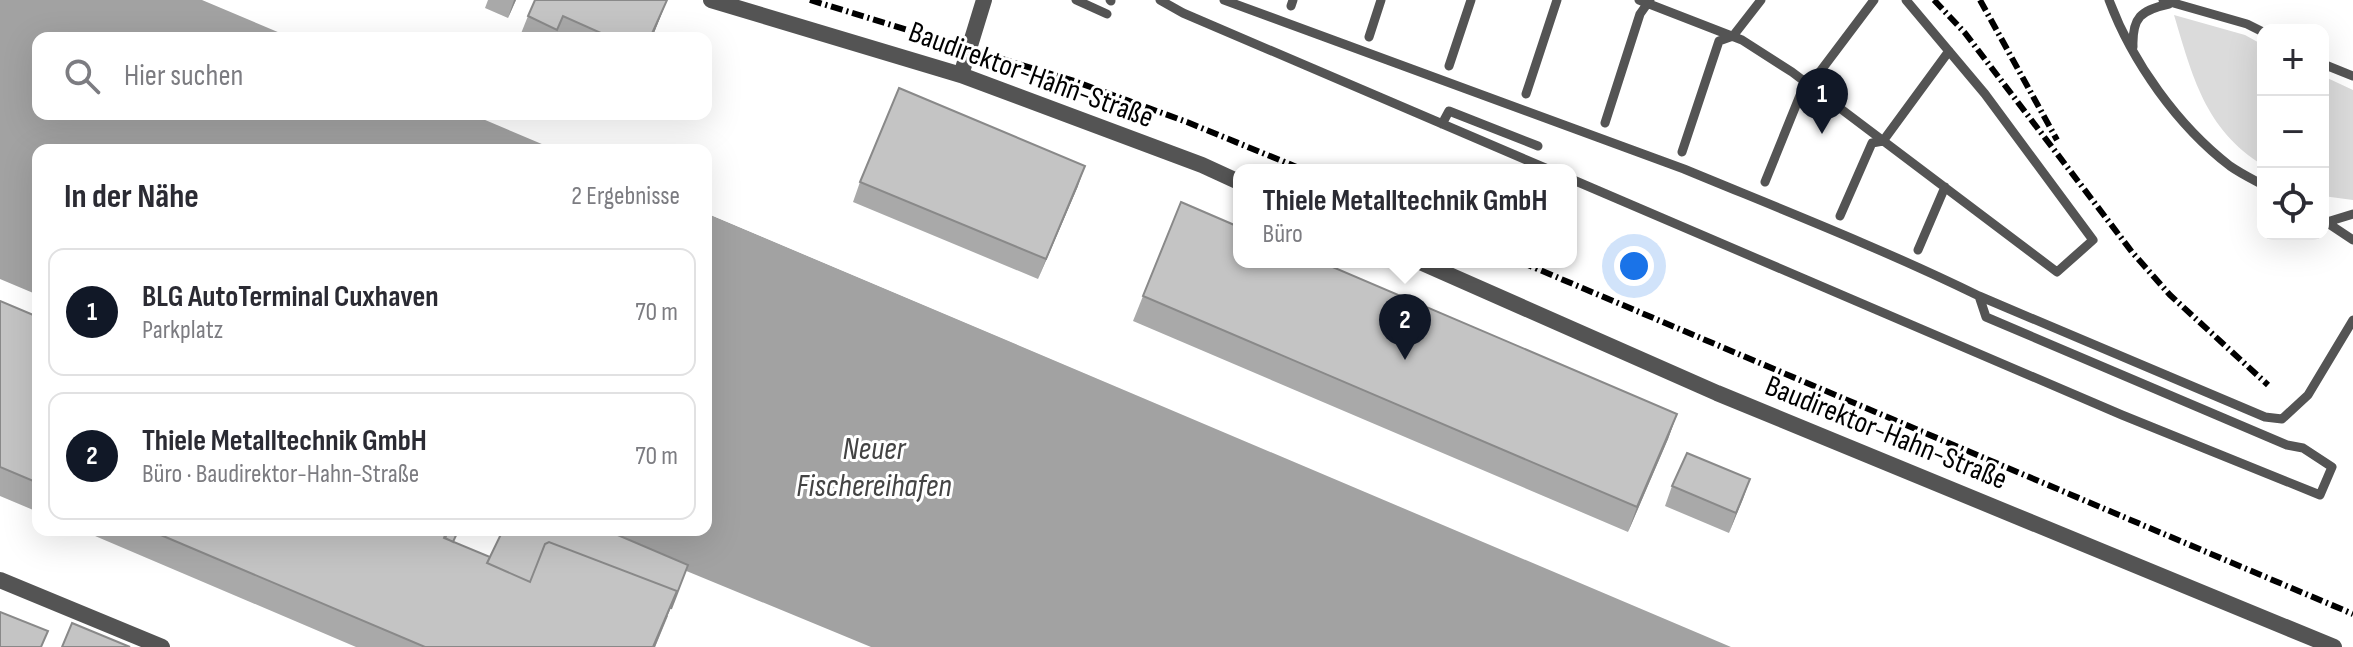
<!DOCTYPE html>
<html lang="de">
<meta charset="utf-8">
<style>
:root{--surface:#fff;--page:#f2f2f3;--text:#2b2b33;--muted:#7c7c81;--line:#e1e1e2;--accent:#111827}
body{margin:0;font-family:"Sofia Sans Condensed",sans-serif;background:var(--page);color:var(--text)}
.controls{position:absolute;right:24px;top:24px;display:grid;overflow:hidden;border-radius:16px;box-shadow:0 8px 32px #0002}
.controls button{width:72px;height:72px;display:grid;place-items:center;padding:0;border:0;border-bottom:2px solid var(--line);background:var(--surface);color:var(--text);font:40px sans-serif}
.you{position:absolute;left:1634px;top:266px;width:28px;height:28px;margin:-20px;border:6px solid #fff;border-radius:50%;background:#1a73e8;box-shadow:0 0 0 12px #1a73e833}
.badge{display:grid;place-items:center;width:52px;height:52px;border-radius:50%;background:var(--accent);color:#fff;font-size:26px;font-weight:700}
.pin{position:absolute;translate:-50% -66px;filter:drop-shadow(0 2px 4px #0008)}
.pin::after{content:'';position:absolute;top:42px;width:28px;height:24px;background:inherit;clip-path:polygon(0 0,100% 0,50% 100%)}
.popup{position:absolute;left:1233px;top:164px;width:344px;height:104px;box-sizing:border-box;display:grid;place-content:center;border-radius:16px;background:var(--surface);filter:drop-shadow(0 2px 6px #0005);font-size:26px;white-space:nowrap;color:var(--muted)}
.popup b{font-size:30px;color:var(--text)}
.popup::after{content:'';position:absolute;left:50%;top:100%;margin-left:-16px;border:16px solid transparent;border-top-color:var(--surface)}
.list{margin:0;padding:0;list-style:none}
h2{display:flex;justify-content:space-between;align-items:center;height:104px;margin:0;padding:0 32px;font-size:34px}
h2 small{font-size:26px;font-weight:400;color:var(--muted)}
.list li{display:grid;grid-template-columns:52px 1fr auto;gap:24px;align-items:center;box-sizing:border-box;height:128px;margin:0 16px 16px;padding:0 16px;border:2px solid var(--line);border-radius:16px}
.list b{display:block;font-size:30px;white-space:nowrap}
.list p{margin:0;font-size:26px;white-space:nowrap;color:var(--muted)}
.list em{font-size:26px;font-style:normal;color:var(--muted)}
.icon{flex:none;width:44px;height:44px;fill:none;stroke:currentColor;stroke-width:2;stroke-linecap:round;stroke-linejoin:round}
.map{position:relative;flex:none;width:2353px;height:647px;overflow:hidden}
.search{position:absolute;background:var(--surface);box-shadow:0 8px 32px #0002;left:32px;top:32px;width:680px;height:88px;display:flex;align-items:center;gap:20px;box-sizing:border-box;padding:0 28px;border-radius:16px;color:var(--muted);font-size:30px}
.panel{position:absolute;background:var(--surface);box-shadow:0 8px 32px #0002;left:32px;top:144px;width:680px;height:392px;border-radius:16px}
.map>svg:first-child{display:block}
</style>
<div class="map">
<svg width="2353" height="647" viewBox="0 0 2353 647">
<rect width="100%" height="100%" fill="#fff"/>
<path fill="#dbdbdb" d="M 2174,15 L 2245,35 L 2263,45 L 2263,165 C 2205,130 2192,75 2174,15 Z
M 2323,76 L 2353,90 L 2353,200 L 2323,196 Z"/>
<path fill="#a2a2a2" d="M 0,0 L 202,0 L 292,38 L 38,38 L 38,114 L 471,114 L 556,150 L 38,150 L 38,295 L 0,279 Z
M 706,213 L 1731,647 L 871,647 L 587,530 L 706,530 Z"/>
<path fill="#fff" d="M 706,209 L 1732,643 L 1735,647 L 706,213 Z"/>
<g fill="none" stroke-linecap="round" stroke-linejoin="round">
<path stroke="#545454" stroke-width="9" d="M 1076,0 L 1107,14
M 1110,0 L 1111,1
M 1160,0 L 1183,13 L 1550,170
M 1224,0 L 1684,169 C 1783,210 1883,249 1979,296 L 1986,317 L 2287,445 L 2303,448 L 2332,467 L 2320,495 L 2122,415 L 1571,179
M 1639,0 L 1742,40 L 1792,72 L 2057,272 L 2093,240 L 1985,94 L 1906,0
M 2109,0 C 2132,62 2178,126 2230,166 C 2240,173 2252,179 2263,185
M 2163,0 L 2247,24 L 2263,32
M 1291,6 L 1293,0
M 1369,37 L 1381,0
M 2133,47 C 2132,17 2141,10 2169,4
M 2323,64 L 2353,76
M 1449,66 L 1471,0
M 1526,94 L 1557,0
M 1605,123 L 1640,14 L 1650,0
M 1442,124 L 1449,111 L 1538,146
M 1682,152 L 1719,41 L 1733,36 L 1761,0
M 1765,182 L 1801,93 L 1810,85 L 1874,0
M 1840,216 L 1872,143 L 1883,141 L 1949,51
M 2323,220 L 2353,240
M 2327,222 L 2353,214
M 1918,250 L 1945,187
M 1979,296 L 2265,417 L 2282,419 L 2308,395 L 2353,320"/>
<path stroke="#545454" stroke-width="16" d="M 711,0 L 961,75 L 1202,165 L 1239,182
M 961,75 L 984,0
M 1420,262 L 1717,393 L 2334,647"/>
<path stroke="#545454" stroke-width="16" d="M 0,580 L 162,647"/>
<path stroke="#000" stroke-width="6" stroke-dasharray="12 4 2 4" stroke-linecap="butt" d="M 810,0 L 1074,81 L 1187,122 L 1304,170
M 1934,0 L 1965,33 L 2132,252 L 2170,295 L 2268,385
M 1980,0 L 2057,140
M 1521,262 L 2353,614"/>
</g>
<path fill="#a9a9a9" d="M 488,0 L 516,0 L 508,18 L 485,8 Z
M 667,0 L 652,38 L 560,38 L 556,36 L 555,38 L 524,38 L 520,36 L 528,16 Z
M 860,182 L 1078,186 L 1038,279 L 853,202 Z
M 1143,296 L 1677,414 L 1668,439 L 1628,532 L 1133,321 Z
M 0,301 L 38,317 L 38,512 L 0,496 Z
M 1750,479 L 1729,533 L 1665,506 L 1672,486 Z
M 81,530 L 455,530 L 454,542 L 488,561 L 668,616 L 655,647 L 356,647 Z"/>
<path fill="#898989" d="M 514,0 L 516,0 L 508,18 Z
M 667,0 L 652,38 L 650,38 Z
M 1085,166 L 1078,186 L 1038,279 L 1046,259 Z
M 1677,414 L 1668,439 L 1628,532 L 1637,507 Z
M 1750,479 L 1743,499 L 1729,533 L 1736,513 Z
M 688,565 L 655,647 L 653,647 L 677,591 Z"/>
<path fill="#c4c4c4" stroke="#898989" stroke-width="2" d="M 535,0 L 667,0 L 650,38 L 612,38 L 563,16 L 557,30 L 528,16 Z
M 899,88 L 1085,166 L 1046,259 L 860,182 Z
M 1181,202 L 1239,227 L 1239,262 L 1321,262 L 1677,414 L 1637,507 L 1143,296 Z
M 0,301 L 38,317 L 38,483 L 0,467 Z
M 1687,453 L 1750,479 L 1736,513 L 1672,486 Z
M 149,530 L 447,530 L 444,538 L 490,557 L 487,563 L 530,582 L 545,544 L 549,542 L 677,591 L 653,647 L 425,647 Z
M 449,530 L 458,531 L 453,542 L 445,538 Z
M 503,530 L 606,530 L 688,565 L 671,609 L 677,591 L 549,542 L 545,544 L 530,582 L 487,563 Z
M 0,612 L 48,631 L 41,647 L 0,647 Z
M 72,623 L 130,647 L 62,647 Z"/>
<g text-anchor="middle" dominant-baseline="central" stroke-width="6" stroke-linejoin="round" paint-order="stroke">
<g font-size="30" fill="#000" stroke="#fff">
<text transform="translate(1031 75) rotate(20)">Baudirektor-Hahn-Straße</text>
<text transform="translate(1886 433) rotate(22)">Baudirektor-Hahn-Straße</text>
</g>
<g font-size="32" font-style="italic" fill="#434343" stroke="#fff">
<text x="874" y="449">Neuer<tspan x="874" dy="37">Fischereihafen</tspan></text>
</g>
</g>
</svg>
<div class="controls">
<button>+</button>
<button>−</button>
<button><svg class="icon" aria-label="locate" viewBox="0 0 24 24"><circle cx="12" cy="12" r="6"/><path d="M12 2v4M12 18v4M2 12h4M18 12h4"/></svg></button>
</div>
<div class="you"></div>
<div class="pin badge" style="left:1822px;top:134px">1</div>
<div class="pin badge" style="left:1405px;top:360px">2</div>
<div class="popup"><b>Thiele Metalltechnik GmbH</b>Büro</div>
<div class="search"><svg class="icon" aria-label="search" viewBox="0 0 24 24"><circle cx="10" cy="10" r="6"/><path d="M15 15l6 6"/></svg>Hier suchen</div>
<section class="panel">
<h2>In der Nähe<small>2 Ergebnisse</small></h2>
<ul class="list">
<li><span class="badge">1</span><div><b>BLG AutoTerminal Cuxhaven</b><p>Parkplatz</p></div><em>70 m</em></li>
<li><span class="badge">2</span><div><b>Thiele Metalltechnik GmbH</b><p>Büro · Baudirektor-Hahn-Straße</p></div><em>70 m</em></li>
</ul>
</section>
</div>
